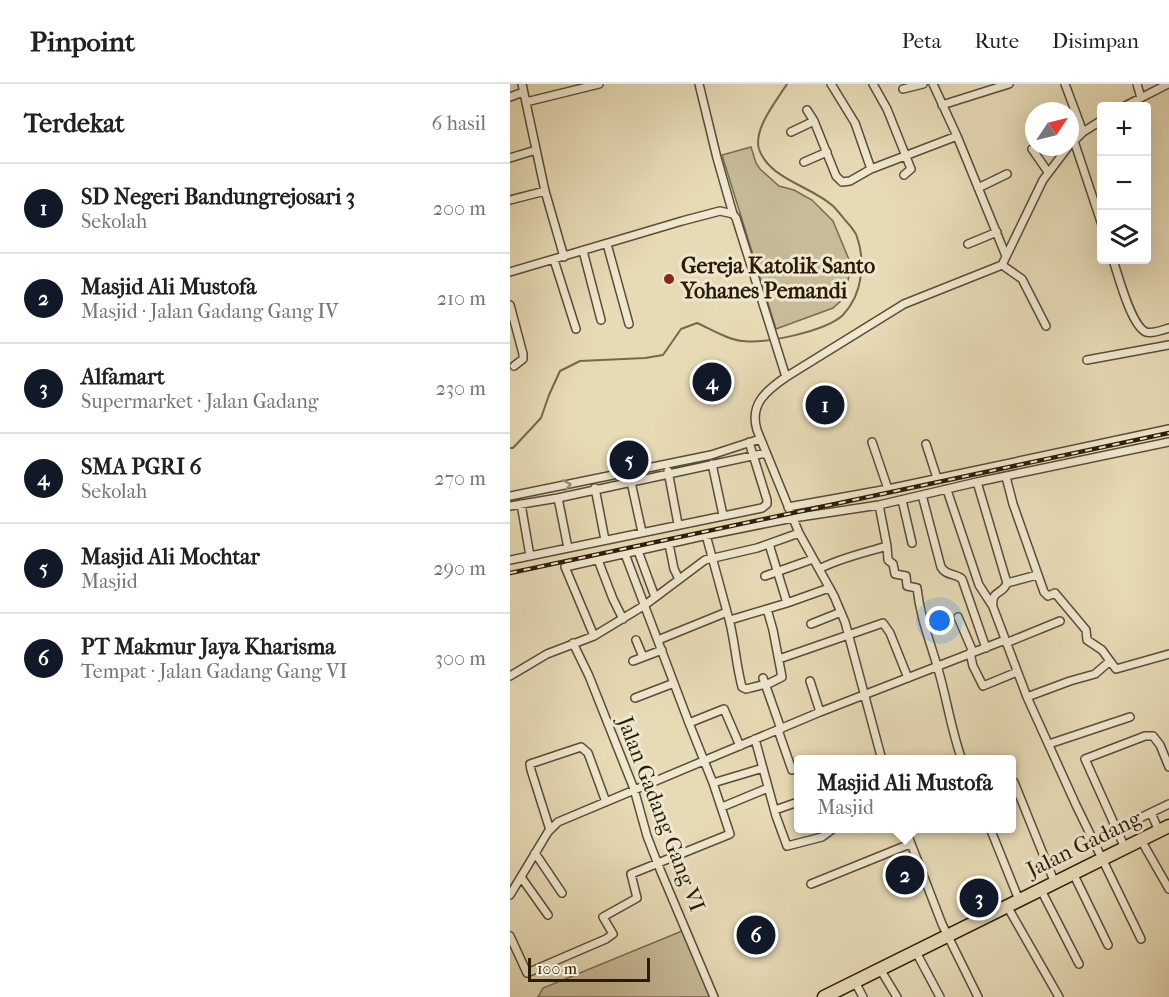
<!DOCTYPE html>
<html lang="id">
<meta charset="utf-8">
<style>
:root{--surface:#fff;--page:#f2f2f2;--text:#202124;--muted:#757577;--line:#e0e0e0;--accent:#111827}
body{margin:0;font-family:"IM FELL French Canon",serif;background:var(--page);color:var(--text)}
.controls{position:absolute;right:18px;top:18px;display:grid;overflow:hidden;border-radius:6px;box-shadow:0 6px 24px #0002}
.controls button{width:54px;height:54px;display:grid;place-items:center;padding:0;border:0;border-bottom:2px solid var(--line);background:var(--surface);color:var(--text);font:30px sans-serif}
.compass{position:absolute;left:515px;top:18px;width:54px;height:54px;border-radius:50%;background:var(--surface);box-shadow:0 6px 24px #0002;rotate:55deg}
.scale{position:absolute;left:18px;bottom:15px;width:122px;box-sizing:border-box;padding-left:6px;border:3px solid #2b1c07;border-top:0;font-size:16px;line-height:21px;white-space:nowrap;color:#2b1c07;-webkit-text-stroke:4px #efe8d0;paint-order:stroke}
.you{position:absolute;left:430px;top:537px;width:21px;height:21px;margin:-15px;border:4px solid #fff;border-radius:50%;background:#1a73e8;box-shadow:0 0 0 9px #1a73e833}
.badge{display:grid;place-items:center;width:39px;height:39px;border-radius:50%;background:var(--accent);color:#fff;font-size:20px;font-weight:700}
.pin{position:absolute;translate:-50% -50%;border:3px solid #fff;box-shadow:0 2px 6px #0006}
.popup{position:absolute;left:284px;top:671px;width:222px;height:78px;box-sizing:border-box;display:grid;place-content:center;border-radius:6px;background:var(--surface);filter:drop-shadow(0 2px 4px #0005);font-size:20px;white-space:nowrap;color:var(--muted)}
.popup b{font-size:22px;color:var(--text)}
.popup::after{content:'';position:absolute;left:50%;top:100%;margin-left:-12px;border:12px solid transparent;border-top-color:var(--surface)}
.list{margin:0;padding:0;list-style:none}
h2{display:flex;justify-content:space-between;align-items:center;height:78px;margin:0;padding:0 24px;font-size:26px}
h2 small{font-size:20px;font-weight:400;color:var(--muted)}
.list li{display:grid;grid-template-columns:39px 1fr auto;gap:18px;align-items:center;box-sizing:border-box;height:90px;padding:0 24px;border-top:2px solid var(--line)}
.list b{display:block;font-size:22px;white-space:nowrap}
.list p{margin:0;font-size:20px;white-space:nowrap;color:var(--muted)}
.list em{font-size:20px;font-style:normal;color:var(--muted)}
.icon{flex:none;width:33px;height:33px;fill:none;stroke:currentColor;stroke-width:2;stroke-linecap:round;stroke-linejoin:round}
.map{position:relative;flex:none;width:659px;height:913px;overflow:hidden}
header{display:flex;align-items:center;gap:36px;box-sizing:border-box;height:84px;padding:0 30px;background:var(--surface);border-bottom:2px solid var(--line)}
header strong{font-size:28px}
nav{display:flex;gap:33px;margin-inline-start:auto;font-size:21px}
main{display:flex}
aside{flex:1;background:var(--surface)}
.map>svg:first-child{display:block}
</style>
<header>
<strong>Pinpoint</strong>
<nav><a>Peta</a><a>Rute</a><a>Disimpan</a></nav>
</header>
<main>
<aside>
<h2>Terdekat<small>6 hasil</small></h2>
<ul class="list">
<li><span class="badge">1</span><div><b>SD Negeri Bandungrejosari 3</b><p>Sekolah</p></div><em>200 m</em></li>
<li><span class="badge">2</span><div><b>Masjid Ali Mustofa</b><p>Masjid · Jalan Gadang Gang IV</p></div><em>210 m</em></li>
<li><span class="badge">3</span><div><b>Alfamart</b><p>Supermarket · Jalan Gadang</p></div><em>230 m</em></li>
<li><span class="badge">4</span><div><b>SMA PGRI 6</b><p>Sekolah</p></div><em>270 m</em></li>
<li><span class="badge">5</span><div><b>Masjid Ali Mochtar</b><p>Masjid</p></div><em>290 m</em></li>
<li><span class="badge">6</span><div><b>PT Makmur Jaya Kharisma</b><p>Tempat · Jalan Gadang Gang VI</p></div><em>300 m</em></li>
</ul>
</aside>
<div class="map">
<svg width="659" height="913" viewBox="0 0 659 913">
<rect width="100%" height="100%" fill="#e7dbb6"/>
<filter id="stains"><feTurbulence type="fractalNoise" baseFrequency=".00333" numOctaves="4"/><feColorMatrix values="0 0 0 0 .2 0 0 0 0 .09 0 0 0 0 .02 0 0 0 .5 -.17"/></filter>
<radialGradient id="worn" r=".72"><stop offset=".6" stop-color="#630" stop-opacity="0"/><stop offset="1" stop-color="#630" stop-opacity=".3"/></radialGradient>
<path fill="#c7bb98" stroke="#796c50" stroke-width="1.5" d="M 241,63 L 246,79 L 250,85 L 269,102 L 284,106 L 302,116 L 323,137 L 340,178 L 339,192 L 334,214 L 323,224 L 266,245 L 212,71 Z
M 172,847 L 203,913 L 28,913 L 33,904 Z"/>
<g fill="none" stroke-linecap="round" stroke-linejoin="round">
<path stroke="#75684c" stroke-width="2" d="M 0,364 L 3,364 L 31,334 L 39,311 L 50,287 L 70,277 L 135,274 L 153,271 L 171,245 L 187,239 C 201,245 218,256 233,257 C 256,260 316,247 333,231 C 353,210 356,176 346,150 C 343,145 339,140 335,136 C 331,131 327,126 323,122 C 301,102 259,95 249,65 C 243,45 267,16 277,0"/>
<defs>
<path id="minor" d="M 12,0 L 35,107 L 54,173
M 189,0 L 207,74 L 223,130 L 226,134 L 276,293
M 321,0 L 345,39 L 361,85
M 363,0 L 377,25 L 401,85 L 394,91
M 423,0 L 447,52 L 496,172
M 555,0 L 573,48
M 627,0 L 631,14
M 393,5 L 413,0
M 0,13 L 13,8
M 16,18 L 89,0
M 432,21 L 499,0
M 615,22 L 658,0
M 297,26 L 304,37
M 281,48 L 304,37 L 326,92 L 332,98 L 340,97 L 361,85 L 447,52
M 564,57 L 592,141
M 562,59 L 573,48 L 592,36
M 522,65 L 538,88
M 0,74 L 26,66
M 294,78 L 317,68
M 468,104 L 497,90
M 0,116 L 35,107
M 97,160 L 119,240
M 458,160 L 487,148
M 73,167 L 91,236
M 44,176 L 66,245
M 603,176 C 608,190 621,242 636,248 C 642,250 653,246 659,244
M 492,181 L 512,195 L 536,242
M 0,188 L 172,137 L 210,127 L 223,130
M 0,221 L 13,270 L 13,275 L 4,282
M 577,276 L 659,261
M 362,358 L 378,405
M 416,360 L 427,394
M 202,380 L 213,431
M 158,387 L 168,440
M 496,393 L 503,420 L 534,508 L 538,512 L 545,509 L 576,546 L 577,556 L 592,566 L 600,577
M 121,398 L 132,448
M 467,398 L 497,499 L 527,491
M 85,404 L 95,456
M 437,406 L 469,501 L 482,521
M 412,411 L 431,483 C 436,492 445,489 452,495 L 476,564
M 0,412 L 201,371 L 250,355
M 48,414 L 58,464
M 392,416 L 402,459
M 11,420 L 20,472
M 369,421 L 377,462
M 0,422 L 48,414 L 256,369
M 278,423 L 378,405 L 659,345
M 196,451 L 217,528 C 225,553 225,577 232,603 L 236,605 L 260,599 L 272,593 L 263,546 L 257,525 L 220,536
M 159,460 L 164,485 L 169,495
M 128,467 L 145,513
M 0,476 L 252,424 L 257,420 L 257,416 L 239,358
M 88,476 L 103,515 L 113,535
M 309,485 C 330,474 354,469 377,462 L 378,476 L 383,480 L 385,490 L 396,492 L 397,502 L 407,504 C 410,533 420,557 428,585 C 437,615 441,646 452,676
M 255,492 L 303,475
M 497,499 C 492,512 481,505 483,523 L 517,613 L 566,721 L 631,855
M 277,519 L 319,504
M 257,525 L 277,519 L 259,460
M 448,533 L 463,568
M 301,540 L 331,528
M 84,552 L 55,483 L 193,452 L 283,434 L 369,421 L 467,398 L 659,358
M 126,556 L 133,573
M 148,556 L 217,528
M 63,559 L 79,592 L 124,705 L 137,752 L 149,783 L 204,913
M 496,559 L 550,537
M 460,569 L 463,582 L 473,602 L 507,588
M 269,575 L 373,539 L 380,549 L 398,594
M 123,577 L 152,566
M 0,592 L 37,570 L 84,552 L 135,521 L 195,476 L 247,464 L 289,449
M 253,594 L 271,645
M 300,597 L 310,628
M 517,613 L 560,597 L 585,590 L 600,577 L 606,585 L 659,570
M 125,614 L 164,599
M 179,639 L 214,625 L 230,662
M 268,646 L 282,686
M 245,655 L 266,732 L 277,762 L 312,753 L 324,744
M 539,660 L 620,633
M 372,676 L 335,538 L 324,512 L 289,449 L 247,346 C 239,320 257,306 276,293 L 394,220 L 492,181 L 533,96 L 558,63
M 504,698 L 544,797
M 203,699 L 253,684
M 212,723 L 258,704
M 265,726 L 288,718
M 641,729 L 649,747
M 395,744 L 432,840 L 468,913
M 480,744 L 509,816
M 607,745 L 659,720
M 40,746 L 21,686 L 20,680 L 71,663 L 78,669 L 96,718
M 631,756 L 659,805
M 615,764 L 575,675 L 635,652 L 643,652 L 650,661 L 659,683
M 25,769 L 52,809
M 563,789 L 598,861
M 11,793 L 38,831
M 301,800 L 400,760
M 530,804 L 569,880
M 0,811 L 38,748 L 48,738 L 310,628 L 495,556
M 497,822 L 549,913
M 0,852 L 17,889 L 96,855 L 103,850 L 93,833 L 127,814 L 121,790 L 220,750 L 203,699 L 179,639 L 115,470
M 406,868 L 430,913
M 370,885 L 387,913
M 345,898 L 353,913"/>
<path id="trunk" d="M 314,913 L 659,742"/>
</defs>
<use href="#minor" stroke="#5a4c33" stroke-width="10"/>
<use href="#trunk" stroke="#2b1c07" stroke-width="15"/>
<use href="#minor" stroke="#efe8d0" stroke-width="7"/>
<use href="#trunk" stroke="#e7dbb6" stroke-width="12"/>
<defs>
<path id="rail" d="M 0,489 L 659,349"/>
</defs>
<use href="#rail" stroke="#2b1c07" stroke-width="4.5"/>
<use href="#rail" stroke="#efe8d0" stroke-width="2" stroke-dasharray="7" stroke-linecap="butt"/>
</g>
<defs><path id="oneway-chevron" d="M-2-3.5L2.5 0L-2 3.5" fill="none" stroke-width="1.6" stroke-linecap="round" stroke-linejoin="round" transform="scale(1.5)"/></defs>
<use stroke="#978c76" href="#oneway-chevron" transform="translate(57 401) rotate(-11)"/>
<circle fill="#8f2418" stroke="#efe8d0" stroke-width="2" cx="159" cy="195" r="6"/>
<g text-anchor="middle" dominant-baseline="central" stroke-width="6" stroke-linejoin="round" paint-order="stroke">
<g font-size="22" font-weight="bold" fill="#2b1c07" stroke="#efe8d0" text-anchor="start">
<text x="171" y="182">Gereja Katolik Santo<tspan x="171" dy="25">Yohanes Pemandi</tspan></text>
</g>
<g font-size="22" fill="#2b1c07" stroke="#efe8d0">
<text transform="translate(151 730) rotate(69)">Jalan Gadang Gang VI</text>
<text transform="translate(574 760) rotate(-26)">Jalan Gadang</text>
</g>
</g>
<rect width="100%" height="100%" filter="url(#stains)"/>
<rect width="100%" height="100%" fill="url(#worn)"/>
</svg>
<div class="controls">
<button>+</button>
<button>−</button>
<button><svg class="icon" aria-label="layers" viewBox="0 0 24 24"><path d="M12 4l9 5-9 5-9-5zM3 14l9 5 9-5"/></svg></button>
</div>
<svg class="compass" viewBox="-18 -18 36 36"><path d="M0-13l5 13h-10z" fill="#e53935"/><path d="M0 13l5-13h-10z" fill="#757577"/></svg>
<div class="scale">100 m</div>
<div class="you"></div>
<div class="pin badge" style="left:315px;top:321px">1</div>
<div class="pin badge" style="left:395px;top:791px">2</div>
<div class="popup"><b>Masjid Ali Mustofa</b>Masjid</div>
<div class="pin badge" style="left:469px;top:814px">3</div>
<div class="pin badge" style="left:202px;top:298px">4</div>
<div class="pin badge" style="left:119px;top:376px">5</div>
<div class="pin badge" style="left:246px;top:851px">6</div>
</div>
</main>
